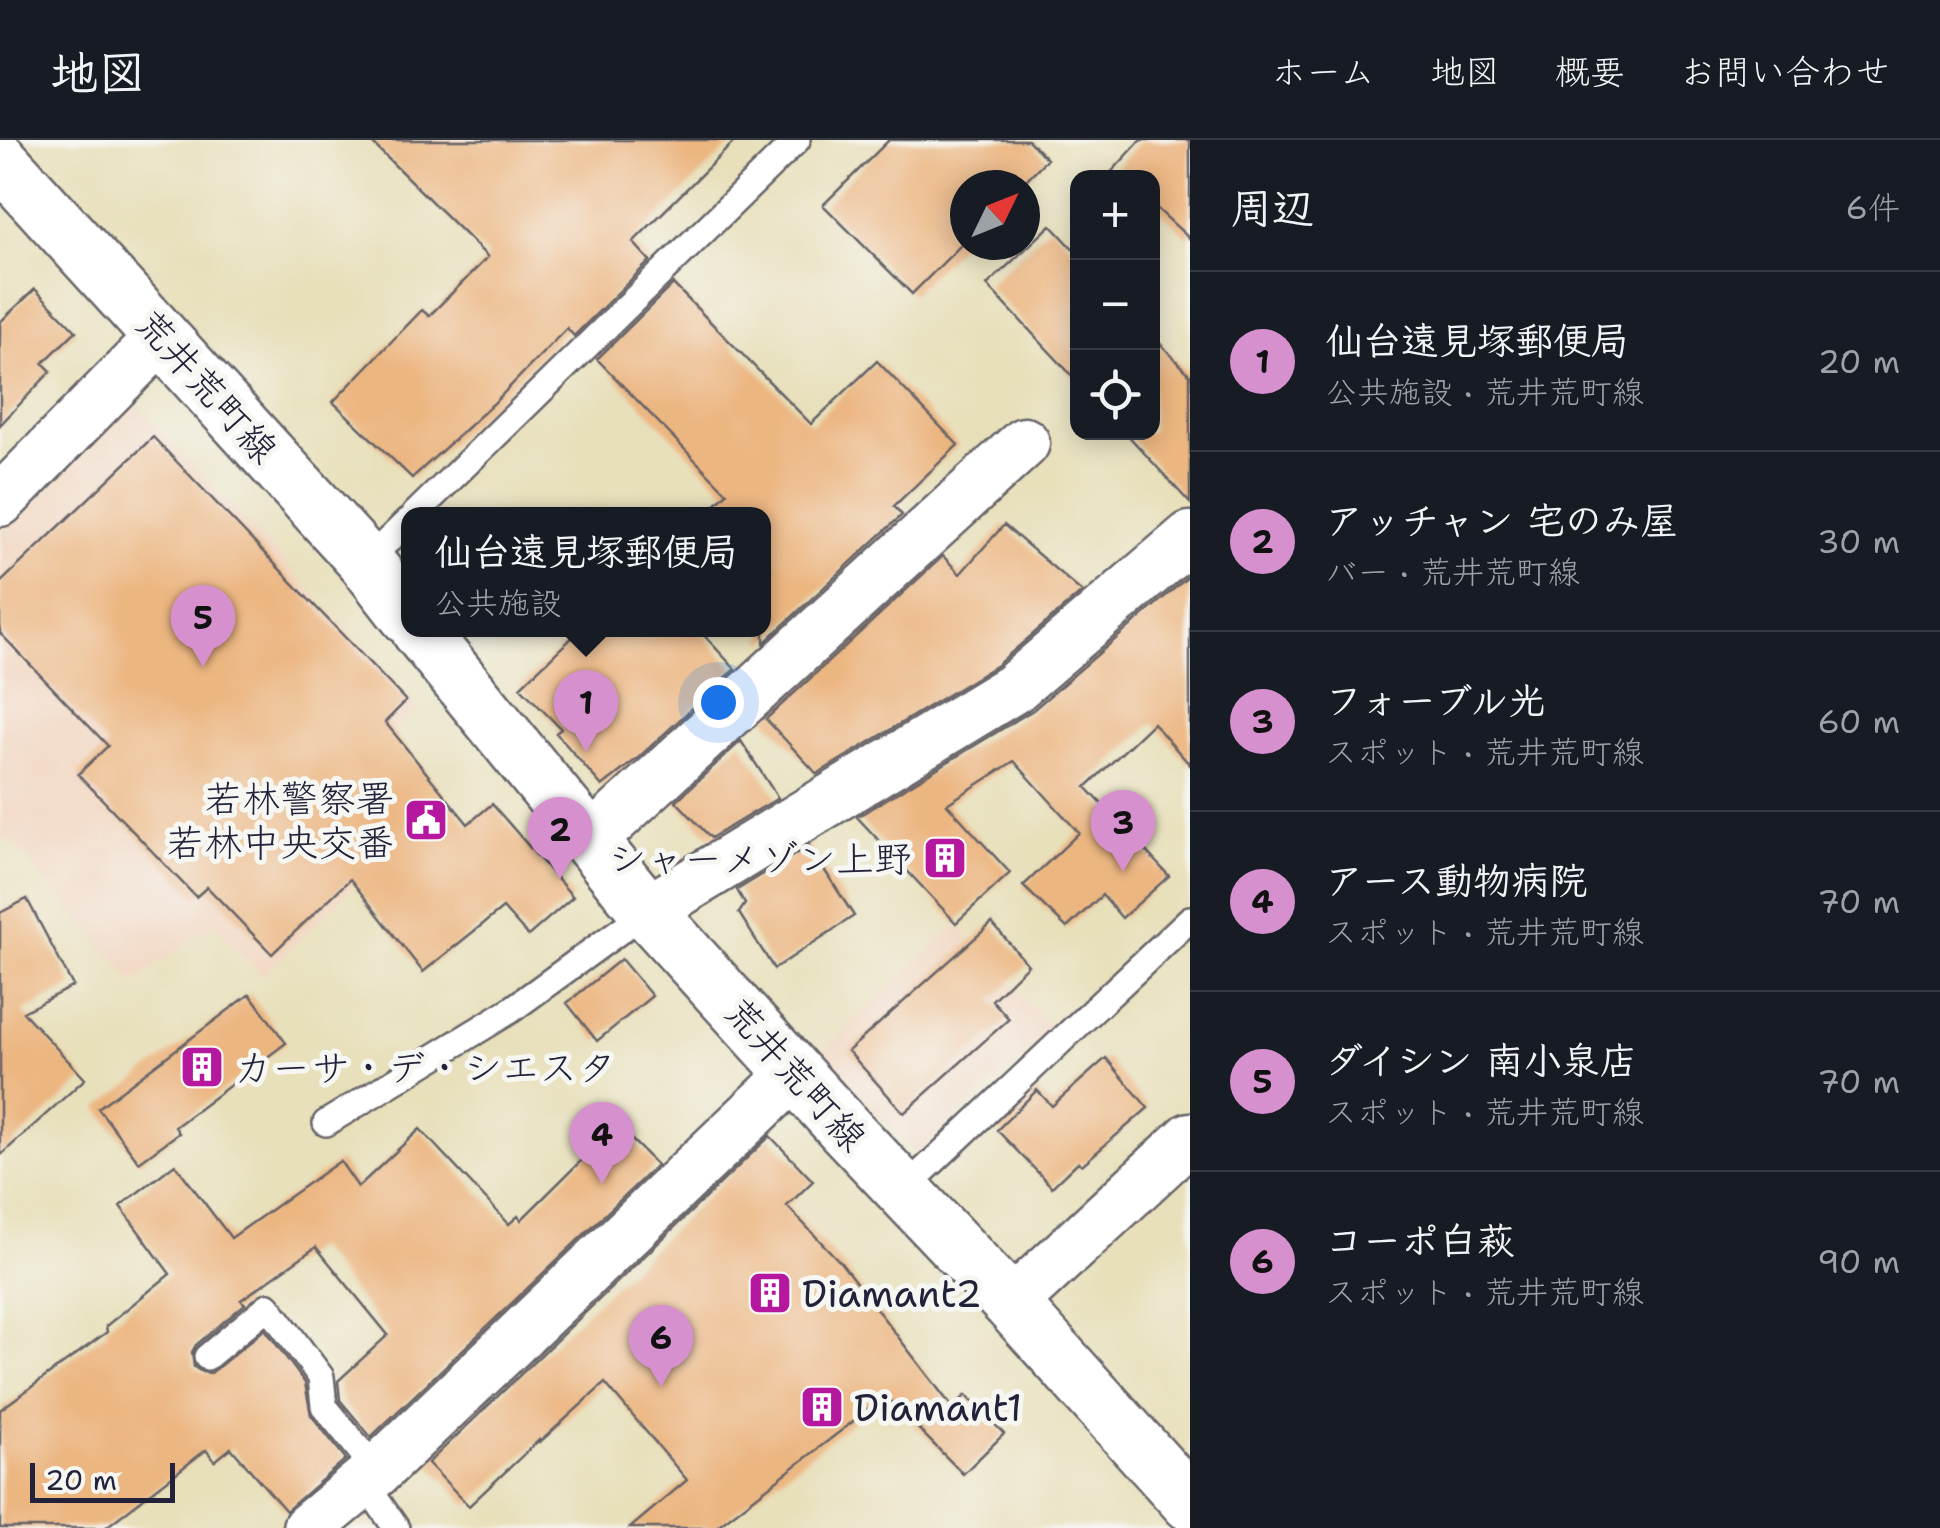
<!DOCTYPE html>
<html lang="ja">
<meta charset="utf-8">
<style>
:root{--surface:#171b24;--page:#20242c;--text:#f1f3f6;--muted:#9ea1a6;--line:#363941;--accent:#d690ce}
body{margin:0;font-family:"Shantell Sans","Klee One",sans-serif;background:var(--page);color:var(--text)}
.controls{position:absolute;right:30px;top:30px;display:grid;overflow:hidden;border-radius:20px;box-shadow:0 5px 25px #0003}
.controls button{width:90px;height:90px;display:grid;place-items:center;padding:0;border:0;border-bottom:2px solid var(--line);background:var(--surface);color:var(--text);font:50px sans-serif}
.compass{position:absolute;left:950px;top:30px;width:90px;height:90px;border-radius:50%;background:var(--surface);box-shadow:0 5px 25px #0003;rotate:47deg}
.scale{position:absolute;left:30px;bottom:25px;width:145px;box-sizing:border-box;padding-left:10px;border:5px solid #22223b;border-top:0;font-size:28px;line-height:35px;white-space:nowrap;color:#22223b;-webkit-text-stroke:8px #f6f6f2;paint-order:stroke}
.you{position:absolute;left:718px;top:562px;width:35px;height:35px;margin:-25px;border:8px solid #fff;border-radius:50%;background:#1a73e8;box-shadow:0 0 0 15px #1a73e833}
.badge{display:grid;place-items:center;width:65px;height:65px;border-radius:50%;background:var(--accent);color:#111;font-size:32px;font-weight:700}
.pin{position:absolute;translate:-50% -82px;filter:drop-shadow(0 2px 5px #0008)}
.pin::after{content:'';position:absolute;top:52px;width:35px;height:30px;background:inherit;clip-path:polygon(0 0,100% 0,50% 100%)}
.popup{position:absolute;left:401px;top:367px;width:370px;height:130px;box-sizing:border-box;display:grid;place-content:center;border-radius:20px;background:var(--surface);filter:drop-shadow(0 2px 8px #0005);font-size:32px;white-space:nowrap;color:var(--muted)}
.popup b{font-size:38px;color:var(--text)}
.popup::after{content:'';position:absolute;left:50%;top:100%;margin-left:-20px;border:20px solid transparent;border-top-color:var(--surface)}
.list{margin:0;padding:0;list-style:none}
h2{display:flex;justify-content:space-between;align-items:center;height:130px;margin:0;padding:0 40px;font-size:42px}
h2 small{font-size:32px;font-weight:400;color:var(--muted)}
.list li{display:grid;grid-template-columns:65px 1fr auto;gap:30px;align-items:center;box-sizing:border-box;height:180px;padding:0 40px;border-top:2px solid var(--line)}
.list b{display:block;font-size:38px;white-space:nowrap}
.list p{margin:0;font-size:32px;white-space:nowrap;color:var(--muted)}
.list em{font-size:32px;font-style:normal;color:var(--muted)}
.icon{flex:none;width:55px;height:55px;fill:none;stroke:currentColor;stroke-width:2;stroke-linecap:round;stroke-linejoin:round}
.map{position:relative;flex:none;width:1190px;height:1388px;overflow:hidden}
header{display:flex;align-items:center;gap:60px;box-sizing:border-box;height:140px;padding:0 50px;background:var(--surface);border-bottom:2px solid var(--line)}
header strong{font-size:48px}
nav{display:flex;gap:55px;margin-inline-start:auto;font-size:35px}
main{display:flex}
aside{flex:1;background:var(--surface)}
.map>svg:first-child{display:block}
</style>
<header>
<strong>地図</strong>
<nav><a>ホーム</a><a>地図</a><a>概要</a><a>お問い合わせ</a></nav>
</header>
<main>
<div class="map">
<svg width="1190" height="1388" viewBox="0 0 1190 1388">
<rect width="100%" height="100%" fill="#f6f6f2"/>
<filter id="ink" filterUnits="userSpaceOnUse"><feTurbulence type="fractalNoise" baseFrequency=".01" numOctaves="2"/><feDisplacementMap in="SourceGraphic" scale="20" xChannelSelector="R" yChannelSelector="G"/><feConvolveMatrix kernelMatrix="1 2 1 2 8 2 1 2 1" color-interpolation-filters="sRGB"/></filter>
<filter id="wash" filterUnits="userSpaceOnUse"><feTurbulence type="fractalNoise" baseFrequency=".0048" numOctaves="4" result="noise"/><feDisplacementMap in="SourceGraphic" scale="40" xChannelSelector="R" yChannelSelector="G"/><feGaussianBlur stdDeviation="2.25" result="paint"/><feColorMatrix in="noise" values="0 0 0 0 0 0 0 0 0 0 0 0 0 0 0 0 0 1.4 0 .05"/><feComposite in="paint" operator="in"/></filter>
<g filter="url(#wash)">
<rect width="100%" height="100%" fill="#e8e0bb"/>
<path fill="#f2d4be" d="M 137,264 L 420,569 L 337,639 L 394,706 L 262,837 L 213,783 L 134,843 L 8,697 L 0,703 L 0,394 Z
M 956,784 L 1053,889 L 917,1016 L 820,912 Z"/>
<g id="blocks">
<path fill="#ecb681" d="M 369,0 L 736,0 L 633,102 L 650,121 L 574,196 L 567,188 L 493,264 L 412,338 L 333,262 L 422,170 L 429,176 L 488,117 Z
M 889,0 L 1028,0 L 1047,19 L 1021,45 L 965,45 L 965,101 L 912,154 L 823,65 Z
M 1141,0 L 1190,0 L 1190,99 L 1152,64 L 1152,38 L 1106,38 Z
M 1051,85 L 1078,114 L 1078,242 L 987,145 Z
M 673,144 L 811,284 L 877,221 L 958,305 L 894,366 L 902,375 L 764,503 L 764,374 L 705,374 L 727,353 L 597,219 Z
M 35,149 L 76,191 L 43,223 L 51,231 L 0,285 L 0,182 Z
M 1152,195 L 1190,235 L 1190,363 L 1125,292 L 1152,292 Z
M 153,297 L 406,561 L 385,582 L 468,684 L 492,664 L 573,757 L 528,796 L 503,768 L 423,832 L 350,739 L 272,814 L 207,747 L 196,757 L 78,634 L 108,606 L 0,493 L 0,443 Z
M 1004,385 L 1082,452 L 997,525 L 817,634 L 766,579 L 943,416 L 960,434 Z
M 1190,435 L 1190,625 L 1153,583 L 1086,647 L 1169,736 L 1122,778 L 1102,755 L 1067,788 L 1023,746 L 1079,693 L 1014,621 L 947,664 L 1010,733 L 956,783 L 857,677 L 1033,570 Z
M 580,490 L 699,490 L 735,529 L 638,618 L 602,646 L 556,593 L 561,589 L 520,547 Z
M 741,601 L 778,658 L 711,698 L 676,661 Z
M 809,706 L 854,776 L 774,829 L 739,773 L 745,764 L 737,750 Z
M 27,759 L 73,846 L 23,872 L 85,939 L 0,1016 L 0,773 Z
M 992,783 L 1028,825 L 992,860 L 1009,879 L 904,973 L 848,911 Z
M 621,819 L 652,856 L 597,901 L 567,863 Z
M 250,854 L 286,903 L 175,987 L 179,993 L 139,1022 L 98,968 Z
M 1106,918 L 1148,968 L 1082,1025 L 1078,1022 L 1052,1047 L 997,990 L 1037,950 L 1052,966 Z
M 617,985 L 657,1025 L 371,1297 L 340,1260 L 338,1241 L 388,1195 L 316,1107 L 241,1160 L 245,1164 L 196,1205 L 192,1212 L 194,1227 L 202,1232 L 211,1233 L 265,1189 L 305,1243 L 311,1275 L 346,1319 L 286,1371 L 231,1308 L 215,1321 L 206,1310 L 105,1388 L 0,1388 L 0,1270 L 107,1192 L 106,1186 L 170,1134 L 120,1066 L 175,1024 L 231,1098 L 340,1021 L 358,1047 L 420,989 L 509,1084 L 518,1076 L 521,1080 Z
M 770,996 L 813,1041 L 787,1066 L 841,1123 L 953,1268 L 966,1255 L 1004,1294 L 963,1334 L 886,1256 L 715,1388 L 630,1388 L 687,1340 L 605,1243 L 540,1302 L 539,1300 L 469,1366 L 428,1323 Z"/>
</g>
</g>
<g filter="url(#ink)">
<use href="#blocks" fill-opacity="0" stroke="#676468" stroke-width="2.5"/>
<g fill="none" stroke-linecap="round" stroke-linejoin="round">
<defs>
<path id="service" d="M 415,374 L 797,0
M 366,422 L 408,381
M 326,983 L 511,870 L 647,771
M 903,1050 L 1190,779
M 207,1217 L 268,1166 L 321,1237 L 324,1266 L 377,1331
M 365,1343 L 396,1388"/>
<path id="minor" d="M 0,361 L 162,196
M 591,700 L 1024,303
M 647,771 L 1014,548 L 1190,397
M 1011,1164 L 1190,998
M 308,1388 L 377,1331 L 794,934"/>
<path id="secondary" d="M 0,20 L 366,422 L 408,476
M 419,490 L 647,771 L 845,989 L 1011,1164 L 1190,1363"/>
</defs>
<use href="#service" stroke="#676468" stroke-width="30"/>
<use href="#minor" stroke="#676468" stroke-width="55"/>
<use href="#secondary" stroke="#676468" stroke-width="60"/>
<use href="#service" stroke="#fff" stroke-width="25"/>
<use href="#minor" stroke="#fff" stroke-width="50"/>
<use href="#secondary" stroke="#fff" stroke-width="55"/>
</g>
</g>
<defs>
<symbol id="civic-square" viewBox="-11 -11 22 22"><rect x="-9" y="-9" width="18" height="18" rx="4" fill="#b5179e" stroke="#f6f6f2"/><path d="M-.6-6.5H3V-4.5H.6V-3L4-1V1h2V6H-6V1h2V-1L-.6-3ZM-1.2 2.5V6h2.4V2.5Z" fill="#fff"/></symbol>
<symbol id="building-square" viewBox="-11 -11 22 22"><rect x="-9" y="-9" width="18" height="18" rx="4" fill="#b5179e" stroke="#f6f6f2"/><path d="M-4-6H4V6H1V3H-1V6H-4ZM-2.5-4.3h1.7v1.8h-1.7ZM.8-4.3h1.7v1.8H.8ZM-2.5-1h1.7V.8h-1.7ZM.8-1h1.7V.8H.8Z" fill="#fff"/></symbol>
</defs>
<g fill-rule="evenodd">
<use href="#civic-square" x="401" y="655" width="50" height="50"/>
<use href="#building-square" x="920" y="693" width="50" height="50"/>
<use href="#building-square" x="177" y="902" width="50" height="50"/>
<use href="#building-square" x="745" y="1128" width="50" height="50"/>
<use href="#building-square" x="797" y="1242" width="50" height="50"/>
</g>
<g text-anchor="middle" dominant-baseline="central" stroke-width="10" stroke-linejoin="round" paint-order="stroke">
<g font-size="38" fill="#22223b" stroke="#f6f6f2">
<text transform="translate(207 246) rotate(48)">荒井荒町線</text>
<text transform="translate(796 934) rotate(48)">荒井荒町線</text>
</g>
<g font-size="38" fill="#22223b" stroke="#f6f6f2" text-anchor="start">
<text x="394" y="658" text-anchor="end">若林警察署<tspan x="394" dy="44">若林中央交番</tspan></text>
<text x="912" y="718" text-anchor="end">シャーメゾン上野</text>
<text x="234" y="927">カーサ・デ・シエスタ</text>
<text x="802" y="1153">Diamant2</text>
<text x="854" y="1267">Diamant1</text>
</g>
</g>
</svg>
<div class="controls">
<button>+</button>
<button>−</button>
<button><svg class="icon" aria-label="locate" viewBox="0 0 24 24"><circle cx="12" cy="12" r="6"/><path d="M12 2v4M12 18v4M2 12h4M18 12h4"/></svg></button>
</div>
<svg class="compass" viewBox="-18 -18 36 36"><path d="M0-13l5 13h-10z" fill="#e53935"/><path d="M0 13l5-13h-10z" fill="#9ea1a6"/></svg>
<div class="scale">20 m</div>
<div class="you"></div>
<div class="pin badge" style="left:586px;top:612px">1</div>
<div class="popup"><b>仙台遠見塚郵便局</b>公共施設</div>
<div class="pin badge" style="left:560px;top:739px">2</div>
<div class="pin badge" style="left:1123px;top:732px">3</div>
<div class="pin badge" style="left:602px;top:1044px">4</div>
<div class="pin badge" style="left:203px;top:527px">5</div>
<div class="pin badge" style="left:661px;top:1247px">6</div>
</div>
<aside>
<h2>周辺<small>6件</small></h2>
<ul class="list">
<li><span class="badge">1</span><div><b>仙台遠見塚郵便局</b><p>公共施設 · 荒井荒町線</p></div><em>20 m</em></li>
<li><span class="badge">2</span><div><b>アッチャン 宅のみ屋</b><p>バー · 荒井荒町線</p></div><em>30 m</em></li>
<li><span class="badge">3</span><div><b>フォーブル光</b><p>スポット · 荒井荒町線</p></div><em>60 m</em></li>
<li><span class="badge">4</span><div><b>アース動物病院</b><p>スポット · 荒井荒町線</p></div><em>70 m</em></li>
<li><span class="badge">5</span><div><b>ダイシン 南小泉店</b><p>スポット · 荒井荒町線</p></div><em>70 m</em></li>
<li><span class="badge">6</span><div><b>コーポ白萩</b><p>スポット · 荒井荒町線</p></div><em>90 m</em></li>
</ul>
</aside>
</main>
